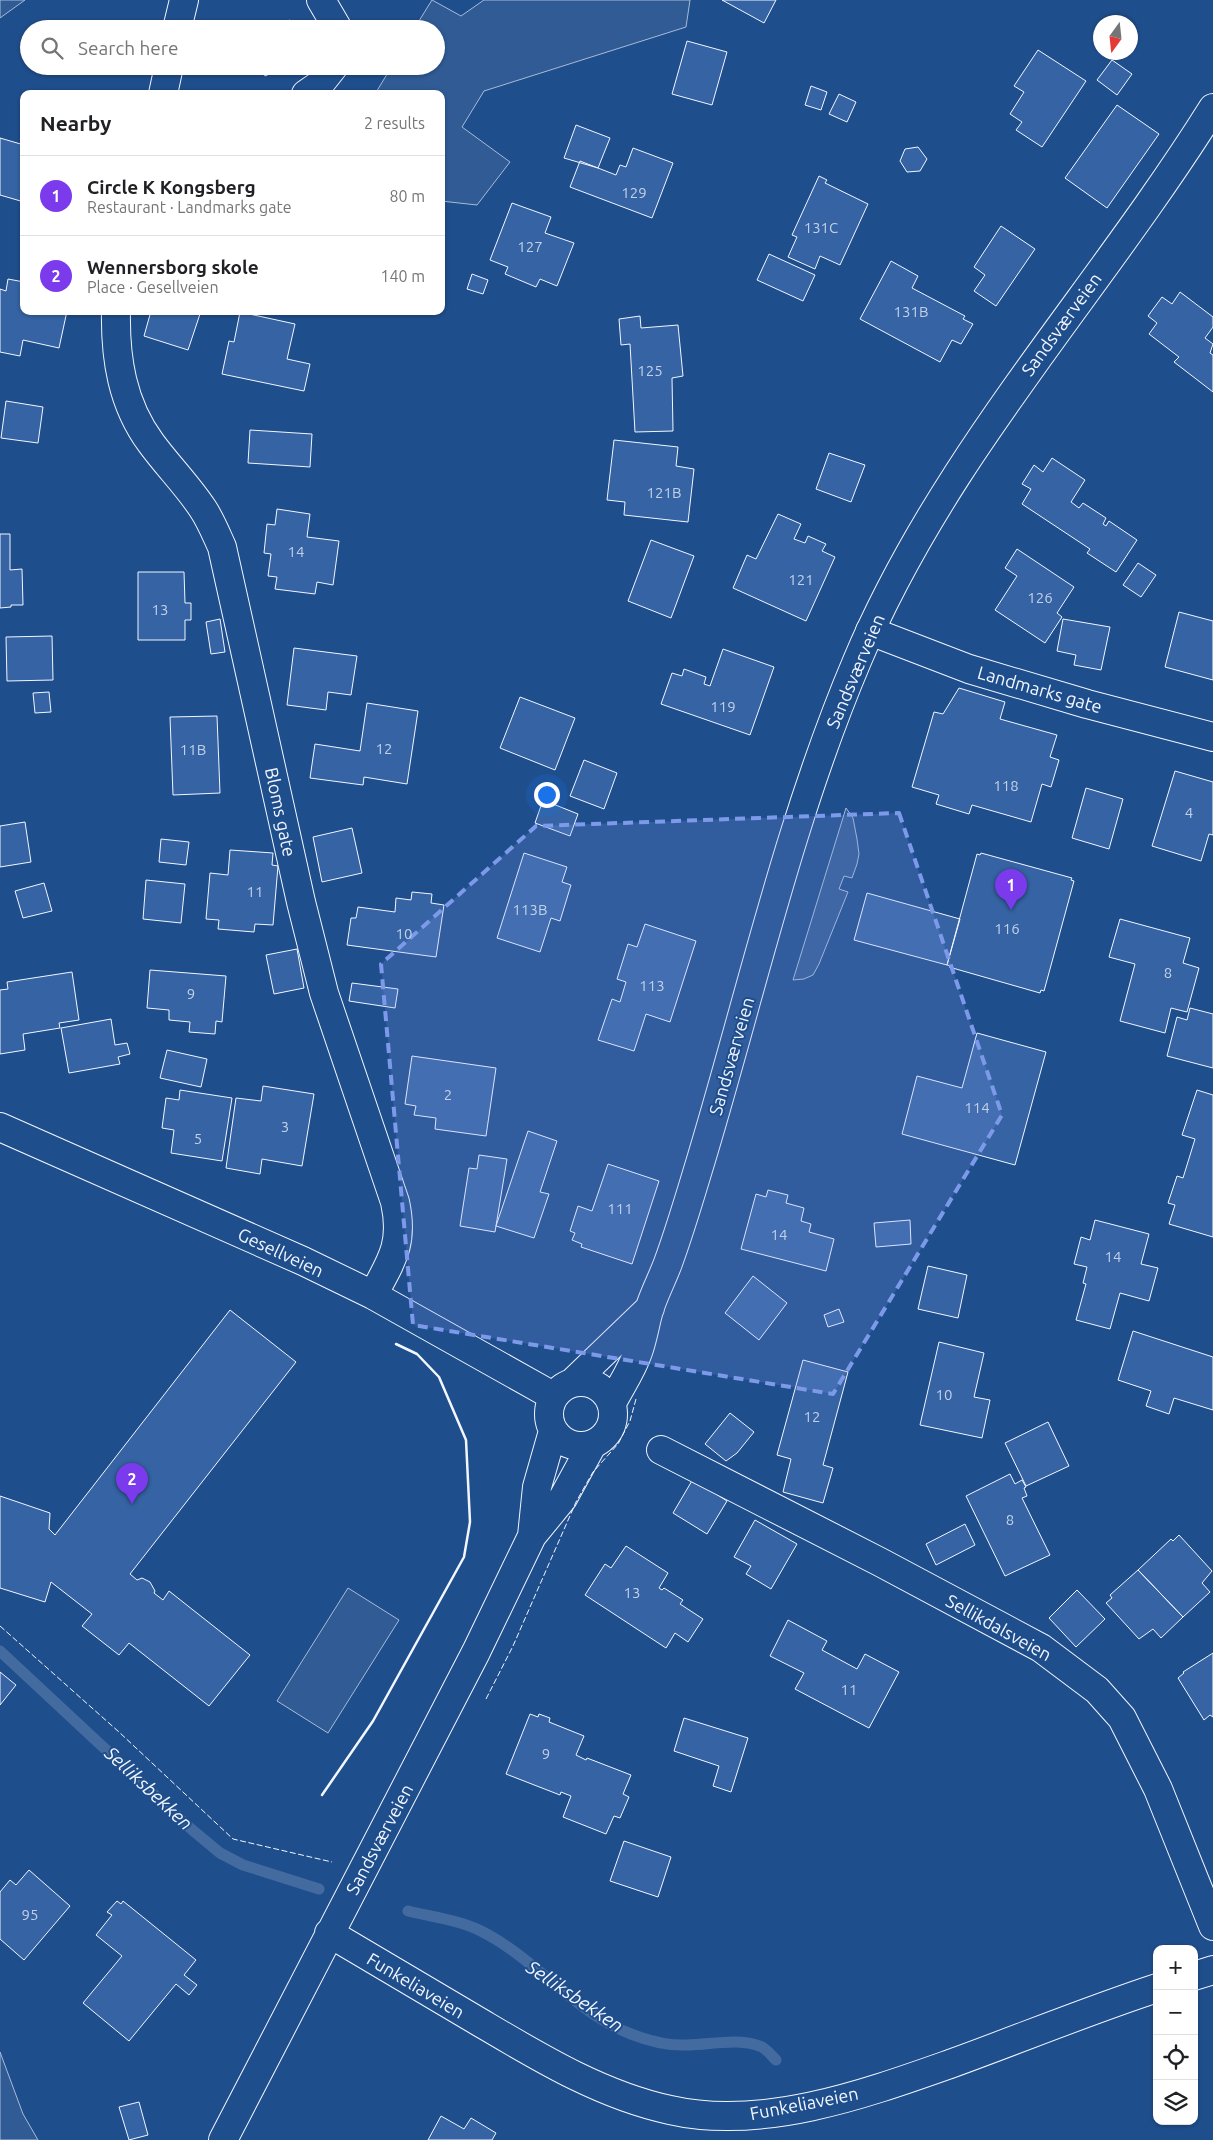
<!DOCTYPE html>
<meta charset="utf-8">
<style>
:root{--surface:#fff;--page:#f2f2f2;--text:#202124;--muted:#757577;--line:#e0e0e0;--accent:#7c3aed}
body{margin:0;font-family:Ubuntu,sans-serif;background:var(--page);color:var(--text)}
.controls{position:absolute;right:15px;bottom:15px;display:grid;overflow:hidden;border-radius:10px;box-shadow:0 1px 4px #0004}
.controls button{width:45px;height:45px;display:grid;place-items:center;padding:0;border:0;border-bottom:1px solid var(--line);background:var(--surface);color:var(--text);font:25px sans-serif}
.compass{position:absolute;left:1093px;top:15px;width:45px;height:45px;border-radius:50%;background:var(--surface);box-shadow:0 1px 4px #0004;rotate:195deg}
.you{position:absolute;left:546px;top:794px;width:18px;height:18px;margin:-12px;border:4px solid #fff;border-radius:50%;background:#1a73e8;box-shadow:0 0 0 8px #1a73e833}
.badge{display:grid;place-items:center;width:32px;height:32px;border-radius:50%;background:var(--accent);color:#fff;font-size:16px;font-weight:700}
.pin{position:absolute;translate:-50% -41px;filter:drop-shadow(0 1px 2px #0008)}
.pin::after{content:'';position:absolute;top:26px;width:18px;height:15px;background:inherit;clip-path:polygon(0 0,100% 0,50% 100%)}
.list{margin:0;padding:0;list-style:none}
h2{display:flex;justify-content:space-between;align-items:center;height:65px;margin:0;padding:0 20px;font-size:21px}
h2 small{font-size:16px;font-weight:400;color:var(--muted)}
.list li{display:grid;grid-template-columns:32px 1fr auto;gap:15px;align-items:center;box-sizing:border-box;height:80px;padding:0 20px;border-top:1px solid var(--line)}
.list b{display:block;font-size:19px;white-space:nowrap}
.list p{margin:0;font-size:16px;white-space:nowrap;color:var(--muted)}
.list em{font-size:16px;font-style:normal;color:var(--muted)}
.icon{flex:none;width:28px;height:28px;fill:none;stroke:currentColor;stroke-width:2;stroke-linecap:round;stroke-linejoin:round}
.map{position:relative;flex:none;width:1213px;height:2140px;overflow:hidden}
.search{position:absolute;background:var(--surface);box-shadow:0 1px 4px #0004;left:20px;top:20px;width:425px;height:55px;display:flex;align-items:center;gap:12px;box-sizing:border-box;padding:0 18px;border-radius:28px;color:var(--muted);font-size:19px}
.panel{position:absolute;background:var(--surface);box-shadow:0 1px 4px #0004;left:20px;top:90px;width:425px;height:225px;border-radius:10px}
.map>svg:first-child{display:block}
</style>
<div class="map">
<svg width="1213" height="2140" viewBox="0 0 1213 2140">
<rect width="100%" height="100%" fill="#1f4e8c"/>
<path fill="#305b95" stroke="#a8bbd7" d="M 0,0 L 25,0 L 0,18 Z
M 432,0 L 461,16 L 484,0 L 690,0 L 686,27 L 484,91 L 462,127 L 510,162 L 477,205 L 441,201 L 441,94 L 375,94 L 392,66 L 436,66 L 436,29 L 414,29 Z
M 846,808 L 853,818 L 857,839 L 859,854 L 857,864 L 852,878 L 844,876 L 839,889 L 848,892 L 819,964 L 813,975 L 804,979 L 793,980 Z
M 348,1588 L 399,1620 L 328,1733 L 277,1701 Z
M 0,2052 L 23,2114 L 38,2140 L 0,2140 Z"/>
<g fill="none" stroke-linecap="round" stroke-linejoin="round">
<path stroke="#446ba0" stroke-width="11" d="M 0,1651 L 190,1828 L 220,1853 L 243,1865 L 319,1889
M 408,1911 C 432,1917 459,1920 481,1931 C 535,1958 574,2012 631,2034 C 649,2041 667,2046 687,2045 C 710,2045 740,2037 762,2047 C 767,2050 772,2056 776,2060"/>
</g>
<path fill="#3563a3" stroke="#f2f6ff" d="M 722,0 L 776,0 L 764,23 Z
M 290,20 L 294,29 L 270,29 Z
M 687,41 L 727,52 L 712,105 L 672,94 Z
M 1038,50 L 1086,81 L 1042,147 L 1016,130 L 1022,122 L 1010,114 L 1024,92 L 1014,86 Z
M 1112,60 L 1132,74 L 1117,95 L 1097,80 Z
M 261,66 L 287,66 L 265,76 Z
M 811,86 L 827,92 L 821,110 L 805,105 Z
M 839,94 L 856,102 L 847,122 L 829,114 Z
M 1117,105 L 1159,134 L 1107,208 L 1065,178 Z
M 576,125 L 610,138 L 598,168 L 564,158 Z
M 0,138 L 24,145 L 24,202 L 0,195 Z
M 918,147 L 927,159 L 920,171 L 907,172 L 900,161 L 905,149 Z
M 633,148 L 673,163 L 652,218 L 570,187 L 580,161 L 616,175 L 620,165 L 626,167 Z
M 819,176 L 827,180 L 825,183 L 868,204 L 840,265 L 820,256 L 815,269 L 788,257 L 797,237 L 792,235 Z
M 512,203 L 551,217 L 545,233 L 574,243 L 557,286 L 540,279 L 536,287 L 505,274 L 508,267 L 490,260 Z
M 1001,226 L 1035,249 L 996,306 L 974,291 L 985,275 L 974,267 Z
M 769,254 L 815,275 L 803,301 L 757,280 Z
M 891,261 L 918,276 L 912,288 L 965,316 L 963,319 L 973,324 L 961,344 L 952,340 L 940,362 L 860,319 Z
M 472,274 L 488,280 L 483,294 L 467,289 Z
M 8,279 L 24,282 L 24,311 L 67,311 L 59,348 L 23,340 L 20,356 L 0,352 L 0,289 L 6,291 Z
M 1180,292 L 1213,317 L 1213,327 L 1205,338 L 1213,344 L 1210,353 L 1213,355 L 1213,392 L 1174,362 L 1179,357 L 1149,334 L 1157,323 L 1148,316 L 1162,297 L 1172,304 Z
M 151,311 L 201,311 L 188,350 L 144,336 Z
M 240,312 L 295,324 L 287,359 L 310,364 L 304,391 L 222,374 L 229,341 L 234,342 Z
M 640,316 L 641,328 L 678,325 L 683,376 L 672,378 L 673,431 L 635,432 L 630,344 L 621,345 L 619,319 Z
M 6,401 L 43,407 L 38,443 L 1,438 Z
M 250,430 L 312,434 L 310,467 L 248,463 Z
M 614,440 L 678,447 L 676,466 L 694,469 L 688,522 L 624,515 L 625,502 L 607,500 Z
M 829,453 L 865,465 L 851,502 L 816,489 Z
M 1052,458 L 1085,480 L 1071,502 L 1079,508 L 1083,503 L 1106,518 L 1103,524 L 1106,526 L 1109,521 L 1137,540 L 1116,572 L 1087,553 L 1090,549 L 1022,504 L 1031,489 L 1022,484 L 1034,465 L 1043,472 Z
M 277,509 L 310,514 L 307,537 L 339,541 L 333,585 L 317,582 L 315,594 L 275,589 L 277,577 L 268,576 L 271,554 L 264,553 L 267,524 L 275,525 Z
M 778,514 L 801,524 L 794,539 L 805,543 L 808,536 L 826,544 L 822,551 L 835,557 L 806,621 L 733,588 L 747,555 L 756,559 Z
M 0,534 L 10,534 L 10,570 L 22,569 L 23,605 L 11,605 L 11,607 L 0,608 Z
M 651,540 L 694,556 L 671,618 L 628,601 Z
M 1017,549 L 1074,587 L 1057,613 L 1062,617 L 1045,643 L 995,610 L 1017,576 L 1005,568 Z
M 1138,563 L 1156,575 L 1141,597 L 1123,585 Z
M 138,572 L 184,572 L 185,603 L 191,603 L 191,620 L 185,620 L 185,640 L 138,640 Z
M 1179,612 L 1213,621 L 1213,680 L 1165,667 Z
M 220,619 L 225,652 L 211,654 L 206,622 Z
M 1063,619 L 1110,627 L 1101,670 L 1074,665 L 1076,655 L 1057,651 Z
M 52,636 L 53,680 L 7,681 L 6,637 Z
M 294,648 L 357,656 L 351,695 L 328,692 L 326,710 L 287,705 Z
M 723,649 L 774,667 L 750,735 L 661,704 L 672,673 L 682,676 L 684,669 L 706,677 L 704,684 L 710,686 Z
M 959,688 L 1005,702 L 1000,719 L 1057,735 L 1050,757 L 1059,760 L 1051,787 L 1042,784 L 1031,822 L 972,805 L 969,814 L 936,804 L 939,795 L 912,787 L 934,712 L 943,714 Z
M 49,692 L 51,712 L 35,713 L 33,693 Z
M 520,697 L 575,718 L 555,770 L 500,748 Z
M 367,703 L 418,711 L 407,784 L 364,777 L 363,785 L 310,778 L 315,744 L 360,751 Z
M 217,716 L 220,793 L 173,795 L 170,717 Z
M 584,760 L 617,773 L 604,809 L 570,796 Z
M 1175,771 L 1213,782 L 1213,835 L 1209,834 L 1201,861 L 1152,846 Z
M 1086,788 L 1123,799 L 1109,849 L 1072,838 Z
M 543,800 L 578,814 L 570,836 L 535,823 Z
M 25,822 L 31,862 L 0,867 L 0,826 Z
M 352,828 L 362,873 L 322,882 L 313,837 Z
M 161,839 L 189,842 L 186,865 L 159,862 Z
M 230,850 L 273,853 L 272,865 L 278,866 L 273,925 L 255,924 L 254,932 L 218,929 L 219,920 L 206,919 L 210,873 L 228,875 Z
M 524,853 L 567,867 L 562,882 L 571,885 L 560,921 L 551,918 L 540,952 L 497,938 Z
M 981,853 L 1072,878 L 1071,880 L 1074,881 L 1044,991 L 1041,990 L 1040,993 L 949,967 L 950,966 L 947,965 L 977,854 L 980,855 Z
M 146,880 L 185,884 L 181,923 L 143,919 Z
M 44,883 L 52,911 L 23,918 L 15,891 Z
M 412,892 L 432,894 L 431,903 L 444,905 L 436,957 L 347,945 L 351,918 L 356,918 L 358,907 L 395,912 L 396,898 L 411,900 Z
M 867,893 L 960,919 L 947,965 L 854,940 Z
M 1120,919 L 1190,938 L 1183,963 L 1199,968 L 1187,1012 L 1171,1008 L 1165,1033 L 1120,1021 L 1135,964 L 1109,957 Z
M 645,924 L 696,941 L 670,1022 L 646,1014 L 634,1051 L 598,1040 L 612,999 L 620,1002 L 626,982 L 617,979 L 628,944 L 637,947 Z
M 297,949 L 304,988 L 274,994 L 266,955 Z
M 150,970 L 226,976 L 222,1022 L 216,1021 L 215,1034 L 189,1032 L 190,1022 L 169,1020 L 169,1010 L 147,1008 Z
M 72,972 L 79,1020 L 59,1023 L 60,1028 L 23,1034 L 25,1050 L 0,1054 L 0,990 L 8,989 L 7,982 Z
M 352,983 L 398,989 L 395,1008 L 349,1001 Z
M 1190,1008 L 1213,1014 L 1213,1068 L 1167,1056 L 1177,1017 L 1187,1020 Z
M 111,1019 L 115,1045 L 127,1043 L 130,1054 L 118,1057 L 120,1064 L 69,1073 L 61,1028 Z
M 977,1033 L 1046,1052 L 1015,1165 L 902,1134 L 917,1076 L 962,1088 Z
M 167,1050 L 207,1059 L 201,1087 L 160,1078 Z
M 412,1056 L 496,1068 L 486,1136 L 435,1129 L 436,1118 L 414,1115 L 416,1106 L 405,1104 Z
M 263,1086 L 314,1094 L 302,1166 L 262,1159 L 260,1174 L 226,1168 L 236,1098 L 261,1101 Z
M 180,1090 L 232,1098 L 222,1161 L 171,1153 L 174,1130 L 162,1128 L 166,1098 L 179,1100 Z
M 1197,1090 L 1213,1095 L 1213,1237 L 1169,1224 L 1175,1205 L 1168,1203 L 1177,1176 L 1183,1178 L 1195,1139 L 1182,1135 Z
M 528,1131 L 557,1141 L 540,1192 L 549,1194 L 534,1238 L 496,1226 Z
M 479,1155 L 507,1159 L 495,1232 L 460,1226 L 469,1168 L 477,1169 Z
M 608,1164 L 659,1181 L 632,1264 L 581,1247 L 582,1244 L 572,1240 L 575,1233 L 570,1231 L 578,1206 L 592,1211 Z
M 768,1190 L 788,1195 L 786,1203 L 804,1208 L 801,1221 L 811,1224 L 809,1232 L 834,1239 L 826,1271 L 741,1249 L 756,1194 L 766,1197 Z
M 910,1220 L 911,1244 L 876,1247 L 874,1223 Z
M 1095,1220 L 1149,1234 L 1141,1264 L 1158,1268 L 1149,1301 L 1120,1293 L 1110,1329 L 1076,1320 L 1086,1284 L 1083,1283 L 1087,1267 L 1074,1264 L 1081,1237 L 1090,1240 Z
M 928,1266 L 967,1275 L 958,1318 L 918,1309 Z
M 753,1276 L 787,1303 L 759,1340 L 725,1313 Z
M 839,1309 L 844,1322 L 828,1327 L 824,1315 Z
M 230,1310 L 296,1362 L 130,1574 L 137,1580 L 142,1578 L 150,1582 L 155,1591 L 154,1593 L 163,1600 L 169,1591 L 250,1655 L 209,1706 L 129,1643 L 119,1655 L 82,1626 L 92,1614 L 51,1582 L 45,1602 L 0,1588 L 0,1496 L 50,1513 L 49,1529 L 55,1535 Z
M 1133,1331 L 1213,1357 L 1213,1410 L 1174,1398 L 1169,1414 L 1146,1406 L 1151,1391 L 1118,1380 Z
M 939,1342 L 984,1353 L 974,1397 L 990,1400 L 982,1438 L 920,1425 Z
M 803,1360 L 848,1372 L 823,1465 L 833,1468 L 823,1503 L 783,1492 L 791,1459 L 777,1455 Z
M 730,1413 L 754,1432 L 737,1453 L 726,1461 L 705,1444 Z
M 1048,1422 L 1069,1466 L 1026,1486 L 1005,1443 Z
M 1010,1474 L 1015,1484 L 1022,1480 L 1026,1487 L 1024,1488 L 1027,1496 L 1022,1498 L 1050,1555 L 1005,1576 L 966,1496 Z
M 693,1479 L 727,1501 L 707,1534 L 673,1513 Z
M 755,1520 L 797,1544 L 771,1589 L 746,1574 L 751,1566 L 734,1557 Z
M 965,1524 L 975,1545 L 936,1565 L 926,1544 Z
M 1179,1535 L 1212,1571 L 1202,1583 L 1210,1592 L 1183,1617 L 1138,1570 L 1171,1539 L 1173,1541 Z
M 626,1546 L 668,1573 L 659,1588 L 662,1590 L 664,1588 L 683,1600 L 680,1604 L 703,1619 L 688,1642 L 675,1633 L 666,1648 L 585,1595 L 605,1564 L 611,1568 Z
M 1138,1570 L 1183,1617 L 1161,1638 L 1153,1629 L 1139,1639 L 1106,1603 L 1112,1598 L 1110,1595 Z
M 1077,1590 L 1105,1619 L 1076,1647 L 1049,1618 Z
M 788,1620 L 827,1641 L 822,1650 L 857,1669 L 865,1654 L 899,1672 L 869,1728 L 795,1689 L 804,1673 L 770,1656 Z
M 1213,1653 L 1213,1717 L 1210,1715 L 1204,1720 L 1178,1678 L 1184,1673 L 1183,1672 Z
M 0,1672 L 16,1685 L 0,1705 Z
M 530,1714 L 538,1717 L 539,1714 L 550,1718 L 549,1722 L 584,1736 L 576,1755 L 586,1760 L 587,1758 L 631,1775 L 623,1794 L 629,1797 L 620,1818 L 614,1816 L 606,1834 L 563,1817 L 571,1796 L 561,1792 L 560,1795 L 506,1774 Z
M 684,1718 L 748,1738 L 731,1792 L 713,1786 L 719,1766 L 674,1751 Z
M 624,1841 L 671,1857 L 658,1897 L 610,1881 Z
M 29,1870 L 70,1906 L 24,1960 L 0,1939 L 0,1892 L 10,1880 L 16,1885 Z
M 117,1901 L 121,1904 L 123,1901 L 196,1960 L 184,1975 L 197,1985 L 189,1995 L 176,1984 L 129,2041 L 83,2003 L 122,1956 L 96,1935 L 112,1915 L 107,1912 Z
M 139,2102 L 148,2135 L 129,2140 L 119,2107 Z
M 441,2116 L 464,2129 L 471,2118 L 496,2133 L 492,2140 L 428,2140 Z"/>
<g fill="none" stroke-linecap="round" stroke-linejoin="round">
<defs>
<path id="street" d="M 321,0 L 338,29
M 177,29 L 184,0
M 163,94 L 169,66
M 306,94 L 319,85 L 334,66
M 116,311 C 115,358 122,404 151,443 C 167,465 188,486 203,509 C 211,521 216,534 222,547 L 301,902 L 324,993 L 395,1202 C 404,1243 392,1260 373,1295
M 870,631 L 969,669 L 1087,704 L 1213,737
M 0,1127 L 303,1261 L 373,1295 L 553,1396
M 661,1450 L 880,1562 L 1041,1648 L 1097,1690 L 1122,1718 L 1158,1789 L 1213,1926"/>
<path id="secondary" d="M549 1414a32 32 0 1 1 64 0a32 32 0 1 1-64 0Z
M 573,1382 L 650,1308
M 612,1403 C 620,1387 632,1370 638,1352 C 643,1338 645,1324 649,1310 C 654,1294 662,1279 668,1263 C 679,1233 688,1203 697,1173 C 749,1003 787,826 857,661 C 943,456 1096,295 1213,108
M 532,1536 L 537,1487 L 553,1431
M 329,1933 C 378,1962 427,1991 476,2020 C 537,2056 600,2095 670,2110 C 762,2131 865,2094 950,2064 C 1019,2039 1087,2011 1157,1988
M 1194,1976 L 1213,1970
M 223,2140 L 476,1652 L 532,1536 L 563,1498 L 592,1445"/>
</defs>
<use href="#street" stroke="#f2f6ff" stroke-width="30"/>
<use href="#secondary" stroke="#f2f6ff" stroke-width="30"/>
<use href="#street" stroke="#1f4e8c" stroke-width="28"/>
<use href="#secondary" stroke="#1f4e8c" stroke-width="28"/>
<path stroke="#f2f6ff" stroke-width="1" stroke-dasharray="6 2.5" stroke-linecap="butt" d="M 0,1626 L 119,1732 L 233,1839 L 332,1862
M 486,1699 L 513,1646 L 576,1502 L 593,1472 L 618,1444 L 630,1421 L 636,1399"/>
<path stroke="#f2f6ff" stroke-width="2.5" d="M 322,1795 L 373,1721 L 464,1557 L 470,1522 L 466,1440 L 439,1377 L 417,1354 L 396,1344"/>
</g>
<path fill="#7d9aea" fill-opacity="0.2" stroke="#7d9aea" stroke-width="4" stroke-dasharray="10 6" stroke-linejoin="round" d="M 899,813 L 1002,1115 L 833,1394 L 413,1325 L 381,964 L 536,826 Z"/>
<g text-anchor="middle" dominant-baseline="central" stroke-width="4" stroke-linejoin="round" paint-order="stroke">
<g font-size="15" fill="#c3d1e8">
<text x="634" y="192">129</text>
<text x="821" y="227">131C</text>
<text x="530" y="246">127</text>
<text x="911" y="311">131B</text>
<text x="650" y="370">125</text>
<text x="664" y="492">121B</text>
<text x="296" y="551">14</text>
<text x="801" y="579">121</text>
<text x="1040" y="597">126</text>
<text x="160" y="609">13</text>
<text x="723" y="706">119</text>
<text x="384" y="748">12</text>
<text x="193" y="749">11B</text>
<text x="1006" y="785">118</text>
<text x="1189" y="812">4</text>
<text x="255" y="891">11</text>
<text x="530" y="909">113B</text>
<text x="1007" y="928">116</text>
<text x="404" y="933">10</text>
<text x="1168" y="972">8</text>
<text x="652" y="985">113</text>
<text x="191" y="993">9</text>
<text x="448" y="1094">2</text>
<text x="977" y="1107">114</text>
<text x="285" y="1126">3</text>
<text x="198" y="1138">5</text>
<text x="620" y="1208">111</text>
<text x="779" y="1234">14</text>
<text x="1113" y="1256">14</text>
<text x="944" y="1394">10</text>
<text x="812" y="1416">12</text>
<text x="1010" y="1519">8</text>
<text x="632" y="1592">13</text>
<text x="849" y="1689">11</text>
<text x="546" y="1753">9</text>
<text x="30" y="1914">95</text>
</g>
<g font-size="18" fill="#f2f6ff" stroke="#1f4e8c">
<text transform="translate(1061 324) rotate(-54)">Sandsværveien</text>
<text transform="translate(855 671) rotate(-67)">Sandsværveien</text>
<text transform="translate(1040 689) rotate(16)">Landmarks gate</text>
<text transform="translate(281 812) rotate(78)">Bloms gate</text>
<text transform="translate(731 1056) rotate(-74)">Sandsværveien</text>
<text transform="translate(281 1252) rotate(25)">Gesellveien</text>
<text transform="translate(999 1627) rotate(29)">Sellikdalsveien</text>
<text transform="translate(379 1839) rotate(-62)">Sandsværveien</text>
<text transform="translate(416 1985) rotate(31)">Funkeliaveien</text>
<text transform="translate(804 2103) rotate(-11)">Funkeliaveien</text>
</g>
<g font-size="19" font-style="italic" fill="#f2f6ff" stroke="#1f4e8c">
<text transform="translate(149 1788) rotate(43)">Selliksbekken</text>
<text transform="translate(575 1996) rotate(34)">Selliksbekken</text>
</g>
</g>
</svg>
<div class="controls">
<button>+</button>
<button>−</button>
<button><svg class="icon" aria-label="locate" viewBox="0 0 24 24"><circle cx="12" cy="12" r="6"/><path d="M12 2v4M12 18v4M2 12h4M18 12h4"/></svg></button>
<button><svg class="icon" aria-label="layers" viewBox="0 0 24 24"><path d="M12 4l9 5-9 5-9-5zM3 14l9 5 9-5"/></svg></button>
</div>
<svg class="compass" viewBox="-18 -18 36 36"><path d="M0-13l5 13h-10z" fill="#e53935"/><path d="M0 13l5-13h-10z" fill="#757577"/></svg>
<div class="you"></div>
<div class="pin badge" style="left:1011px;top:910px">1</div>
<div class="pin badge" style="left:132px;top:1504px">2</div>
<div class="search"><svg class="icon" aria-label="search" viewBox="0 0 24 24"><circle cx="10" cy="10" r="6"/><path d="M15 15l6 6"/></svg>Search here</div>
<section class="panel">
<h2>Nearby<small>2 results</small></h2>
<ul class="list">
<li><span class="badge">1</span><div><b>Circle K Kongsberg</b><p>Restaurant · Landmarks gate</p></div><em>80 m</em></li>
<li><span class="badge">2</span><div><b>Wennersborg skole</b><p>Place · Gesellveien</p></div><em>140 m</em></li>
</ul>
</section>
</div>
